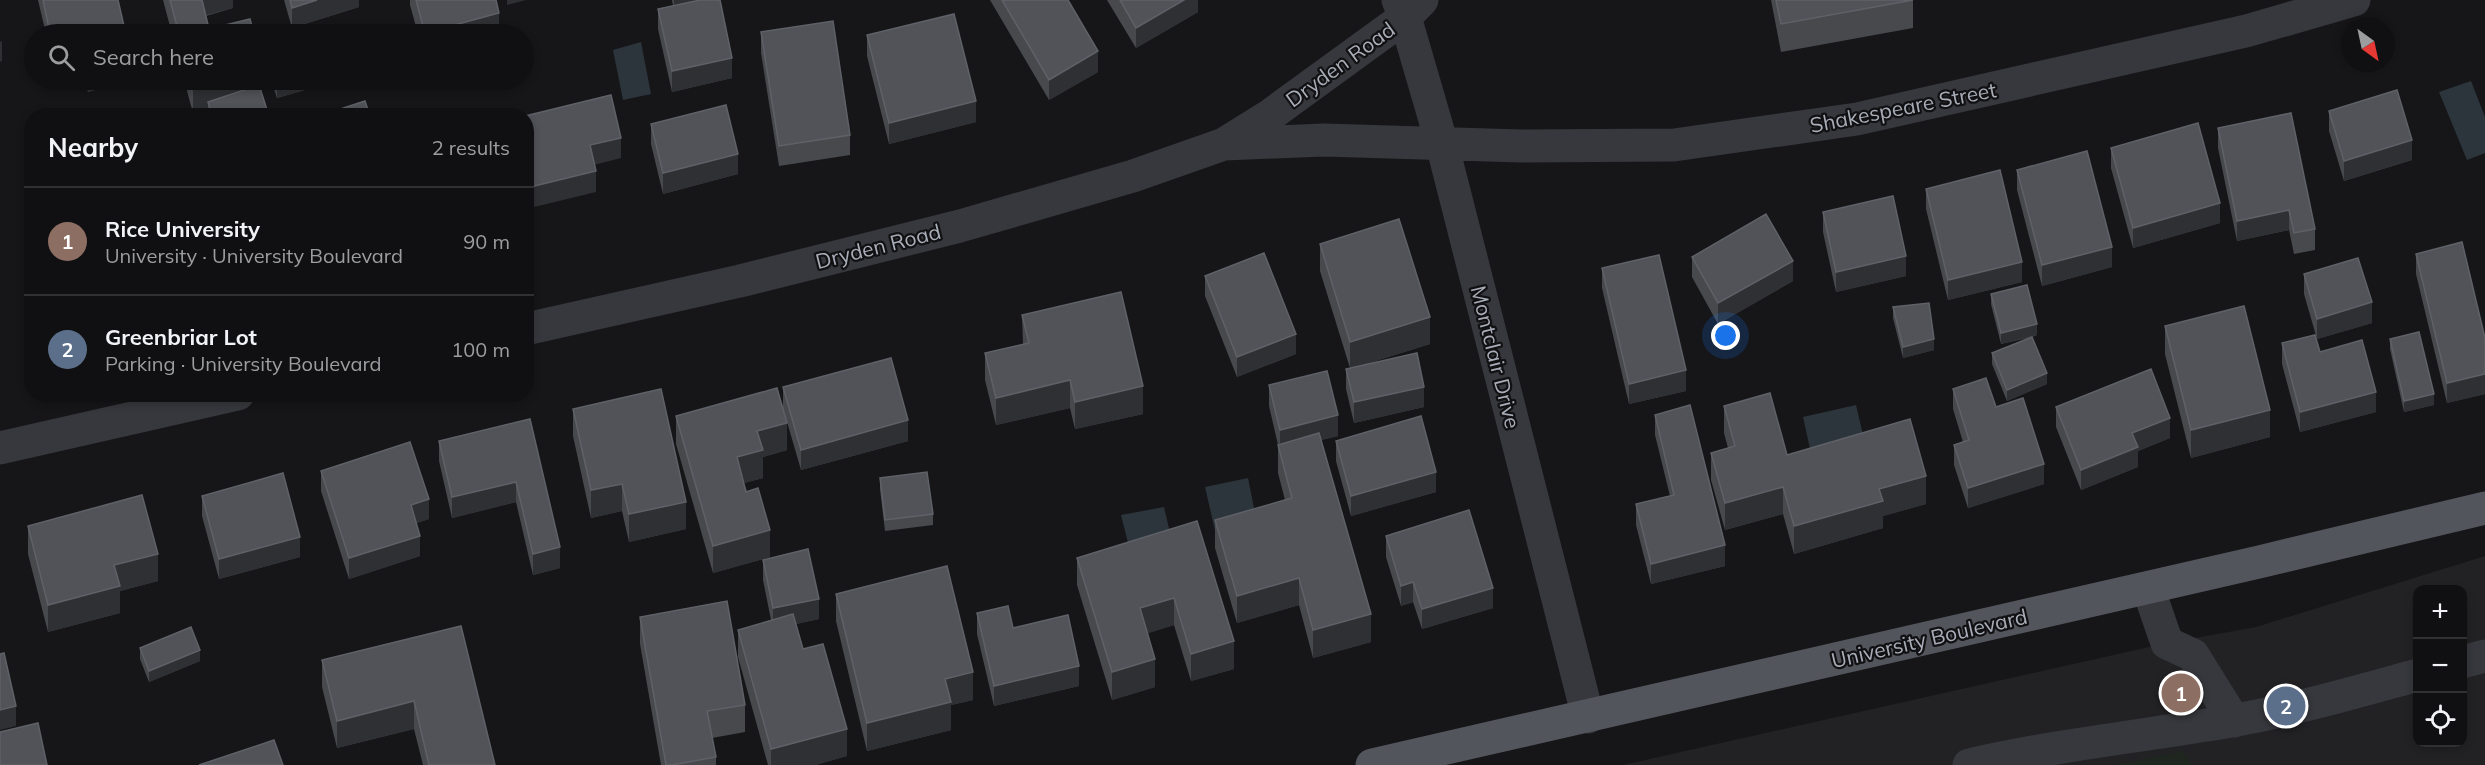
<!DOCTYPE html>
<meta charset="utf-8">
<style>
:root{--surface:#101012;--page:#19191b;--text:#f1f3f6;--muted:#9c9d9f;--line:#303032;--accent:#f2b134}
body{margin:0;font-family:Mulish,sans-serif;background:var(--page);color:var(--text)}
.controls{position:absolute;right:18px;bottom:18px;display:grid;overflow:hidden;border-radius:12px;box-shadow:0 3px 9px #0003}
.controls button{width:54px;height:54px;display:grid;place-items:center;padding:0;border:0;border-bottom:2px solid var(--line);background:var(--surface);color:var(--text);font:30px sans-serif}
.compass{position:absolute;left:2341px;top:18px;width:54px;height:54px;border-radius:50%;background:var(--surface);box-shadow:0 3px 9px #0003;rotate:147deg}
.you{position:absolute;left:1726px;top:336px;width:21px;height:21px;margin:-15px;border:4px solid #fff;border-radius:50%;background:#1a73e8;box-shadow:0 0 0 9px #1a73e833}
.badge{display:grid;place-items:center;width:39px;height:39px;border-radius:50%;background:var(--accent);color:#fff;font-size:20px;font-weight:700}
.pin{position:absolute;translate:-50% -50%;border:3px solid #fff;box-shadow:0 2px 6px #0006}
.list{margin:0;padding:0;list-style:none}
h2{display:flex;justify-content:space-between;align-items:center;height:78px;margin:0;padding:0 24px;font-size:26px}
h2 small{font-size:20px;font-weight:400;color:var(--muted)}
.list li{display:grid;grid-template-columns:39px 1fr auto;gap:18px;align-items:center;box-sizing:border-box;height:108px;padding:0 24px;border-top:2px solid var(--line)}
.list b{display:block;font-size:22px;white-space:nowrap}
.list p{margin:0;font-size:20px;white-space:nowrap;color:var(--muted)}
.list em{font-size:20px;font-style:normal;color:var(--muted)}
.icon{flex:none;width:33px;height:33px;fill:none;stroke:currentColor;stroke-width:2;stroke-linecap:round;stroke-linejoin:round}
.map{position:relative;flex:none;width:2485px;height:765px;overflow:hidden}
.search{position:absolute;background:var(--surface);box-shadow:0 3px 9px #0003;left:24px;top:24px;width:510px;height:66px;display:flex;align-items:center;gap:15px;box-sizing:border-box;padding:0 21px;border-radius:33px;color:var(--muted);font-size:22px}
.panel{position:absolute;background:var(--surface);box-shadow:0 3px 9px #0003;left:24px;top:108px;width:510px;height:294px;border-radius:24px}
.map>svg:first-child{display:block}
</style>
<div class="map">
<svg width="2485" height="765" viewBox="0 0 2485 765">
<rect width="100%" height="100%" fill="#161618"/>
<path fill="#222225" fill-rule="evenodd" d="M 2485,556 L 2485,765 L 1623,765 L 2167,643 L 2256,627 ZM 2418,590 L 2462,590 L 2462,742 L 2418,742 Z"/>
<path fill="#1e261f" d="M 2183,751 L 2192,765 L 2115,765 Z"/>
<path fill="#2c353c" d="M 641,42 L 651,94 L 623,100 L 613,50 Z
M 2471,81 L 2485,117 L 2485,153 L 2467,160 L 2439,92 Z
M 1856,405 L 1864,439 L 1810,449 L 1803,417 Z
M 1248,478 L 1254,508 L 1242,513 L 1216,535 L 1205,487 Z
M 1164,507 L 1171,537 L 1129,547 L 1121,515 Z"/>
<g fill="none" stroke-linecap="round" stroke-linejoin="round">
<path stroke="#37383d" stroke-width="33" d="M 1398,0 L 1405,17 L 1442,144 L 1588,717
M 1224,144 L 1324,140 L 1521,146 L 1674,145 L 1857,119 L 2246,31 L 2354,0
M 526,329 L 740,281 L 960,226 L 1133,176 L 1224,144 L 1269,116 L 1405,17 L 1422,0
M 0,448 L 238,394
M 2148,588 L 2167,643 L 2193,655 L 2234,721
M 2462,662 L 2485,656
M 1969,765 C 2056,745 2144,736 2231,721 C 2294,710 2356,692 2418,675"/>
<path stroke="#53555c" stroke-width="33" d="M 1372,765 L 2259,562 L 2485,508"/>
</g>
<path fill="#47494d" d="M 38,0 L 118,0 L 124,34 L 46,34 Z
M 163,0 L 233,0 L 233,8 L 206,16 L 209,29 L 254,34 L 172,34 Z
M 284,0 L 359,0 L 359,7 L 292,28 Z
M 410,0 L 496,0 L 499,34 L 418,34 L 410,5 Z
M 672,0 L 720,0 L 732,78 L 672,92 L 658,29 L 658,9 L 673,6 Z
M 990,0 L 1068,0 L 1098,72 L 1049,100 Z
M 1107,0 L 1198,0 L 1198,12 L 1136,48 Z
M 1771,0 L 1913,0 L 1913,28 L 1781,52 Z
M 761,32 L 850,135 L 850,155 L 779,166 L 761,53 Z
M 867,35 L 976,122 L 889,144 L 867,56 Z
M 85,80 L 128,80 L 128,81 L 88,92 Z
M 184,80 L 262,80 L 262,93 L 269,116 L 208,116 L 208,110 L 193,113 Z
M 271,80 L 312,80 L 312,88 L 277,98 Z
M 2329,111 L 2412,160 L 2344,181 L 2329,131 Z
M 651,124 L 738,174 L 663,194 L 651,144 Z
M 2218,128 L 2315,229 L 2315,250 L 2294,254 L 2289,230 L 2237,241 L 2218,148 Z
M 2111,148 L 2220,223 L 2133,248 L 2111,168 Z
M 2017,170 L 2112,267 L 2042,286 L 2017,190 Z
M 1926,189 L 2022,282 L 1948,300 L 1926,209 Z
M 1823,212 L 1906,276 L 1836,292 L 1823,232 Z
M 1320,244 L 1430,344 L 1366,364 L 1424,407 L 1354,423 L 1346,389 L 1346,369 L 1350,368 L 1320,271 Z
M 2416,254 L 2485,338 L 2485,394 L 2447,403 L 2416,274 Z
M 1692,257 L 1793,281 L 1718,324 L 1692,277 Z
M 1602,268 L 1686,391 L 1629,404 L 1602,288 Z
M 2304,274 L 2372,323 L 2317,339 L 2304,294 Z
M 1205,276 L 1296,354 L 1237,377 L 1205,296 Z
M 1991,294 L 2037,335 L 2032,337 L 2047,384 L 2007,401 L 1992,364 L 1992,353 L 2032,337 L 2001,344 L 1991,304 Z
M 1893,307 L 1934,350 L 1903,358 L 1893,318 Z
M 1022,315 L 1143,414 L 1075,429 L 1070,408 L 996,425 L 985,380 L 985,353 L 1023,344 Z
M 2165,326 L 2270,437 L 2191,458 L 2165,354 Z
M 2390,339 L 2434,405 L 2404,412 L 2390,349 Z
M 2282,343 L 2376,412 L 2300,432 L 2282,364 Z
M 1269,385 L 1338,436 L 1321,440 L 1371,642 L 1313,658 L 1299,605 L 1237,623 L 1215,548 L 1215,520 L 1285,500 L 1278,473 L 1278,445 L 1269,406 Z
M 783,387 L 908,441 L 801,470 L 783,408 Z
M 1953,389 L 2044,484 L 1968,508 L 1954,465 L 1954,445 L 1963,442 L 1953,409 Z
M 1724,406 L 1787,455 L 1926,504 L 1883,516 L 1883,528 L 1794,554 L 1783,514 L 1725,530 L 1711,480 L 1711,453 L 1728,448 L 1724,433 Z
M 2056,407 L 2170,438 L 2138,451 L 2138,467 L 2081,490 L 2056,427 Z
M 573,409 L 686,529 L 629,542 L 622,511 L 591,518 L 573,436 Z
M 1655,415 L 1725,566 L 1651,584 L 1636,525 L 1636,504 L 1670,496 L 1655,435 Z
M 676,416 L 787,450 L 763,457 L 763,478 L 744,483 L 770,557 L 713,573 L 676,444 Z
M 530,419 L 560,568 L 533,575 L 516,502 L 452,518 L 439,461 L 439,441 Z
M 1336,441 L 1436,492 L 1351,516 L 1336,461 Z
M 321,471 L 429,519 L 416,523 L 420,556 L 349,579 L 321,491 Z
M 880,478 L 933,514 L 933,525 L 885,531 L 880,489 Z
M 202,496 L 300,557 L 219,579 L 202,516 Z
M 1197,521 L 1234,669 L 1191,681 L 1174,625 L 1147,633 L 1155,687 L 1112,700 L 1077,585 L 1077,558 Z
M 28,526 L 158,581 L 120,591 L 120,613 L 48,632 L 28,554 Z
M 1386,536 L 1493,608 L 1422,629 L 1413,602 L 1401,606 L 1386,557 Z
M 763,560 L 819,619 L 796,624 L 803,649 L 847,756 L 815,765 L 768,765 L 738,657 L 738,630 L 771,620 L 763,580 Z
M 836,594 L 973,700 L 951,705 L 951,730 L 867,751 L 836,621 Z
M 977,613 L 1013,628 L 1079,686 L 994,706 L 977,634 Z
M 640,617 L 745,705 L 745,732 L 712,738 L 716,757 L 716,765 L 661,765 L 640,644 Z
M 461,626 L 495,765 L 423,765 L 414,729 L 337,748 L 322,687 L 322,660 Z
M 140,648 L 200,661 L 149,682 L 140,659 Z"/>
<path fill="#2f3033" d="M 199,0 L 233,0 L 233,8 L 199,17 Z
M 317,0 L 359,0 L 359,7 L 292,28 L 292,8 Z
M 507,0 L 526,0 L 507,5 Z
M 674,0 L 702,0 L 674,8 Z
M 1184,0 L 1198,0 L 1198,12 L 1136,48 L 1136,28 Z
M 499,13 L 499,34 L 425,34 L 425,33 Z
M 124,26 L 124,34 L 86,34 Z
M 2,41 L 2,61 L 0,62 L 0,42 Z
M 1098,51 L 1098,72 L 1049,100 L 1049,80 Z
M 732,58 L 732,78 L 672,92 L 672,71 Z
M 94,80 L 128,80 L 128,81 L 88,92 L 88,81 Z
M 218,80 L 262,80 L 262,96 L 208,102 L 208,110 L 193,113 L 193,86 Z
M 305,80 L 312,80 L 312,88 L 277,98 L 277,88 Z
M 976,101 L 976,122 L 889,144 L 889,123 Z
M 621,138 L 621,158 L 590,166 L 590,145 Z
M 2412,140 L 2412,160 L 2344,181 L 2344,161 Z
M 738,154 L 738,174 L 663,194 L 663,173 Z
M 596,171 L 596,192 L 526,209 L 526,188 Z
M 2220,203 L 2220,223 L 2133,248 L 2133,228 Z
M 2289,210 L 2289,230 L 2237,241 L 2237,221 Z
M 2112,247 L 2112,267 L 2042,286 L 2042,265 Z
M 1906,256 L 1906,276 L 1836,292 L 1836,272 Z
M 1793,261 L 1793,281 L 1718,324 L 1718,303 Z
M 2022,262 L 2022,282 L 1948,300 L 1948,280 Z
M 2372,302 L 2372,323 L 2317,339 L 2317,319 Z
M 1430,317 L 1430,344 L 1350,369 L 1350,342 Z
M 2037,324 L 2037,335 L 2001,344 L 2001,333 Z
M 1296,334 L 1296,354 L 1237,377 L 1237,357 Z
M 1934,339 L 1934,350 L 1903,358 L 1903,347 Z
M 1686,370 L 1686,391 L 1629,404 L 1629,384 Z
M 2047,373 L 2047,384 L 2007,401 L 2007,390 Z
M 2485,374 L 2485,394 L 2447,403 L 2447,383 Z
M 1070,380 L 1070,408 L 996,425 L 996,398 Z
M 1143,386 L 1143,414 L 1075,429 L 1075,402 Z
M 1424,387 L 1424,407 L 1354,423 L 1354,402 Z
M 2376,392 L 2376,412 L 2300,432 L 2300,412 Z
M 2434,394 L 2434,405 L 2404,412 L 2404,401 Z
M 2270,410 L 2270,437 L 2191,458 L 2191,430 Z
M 1338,415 L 1338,436 L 1280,450 L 1280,430 Z
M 2170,418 L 2170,438 L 2138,451 L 2138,467 L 2081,490 L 2081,470 L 2132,433 Z
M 908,420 L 908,441 L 801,470 L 801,450 Z
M 787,423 L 787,450 L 763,457 L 763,478 L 737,485 L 737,457 L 757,431 Z
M 2044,464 L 2044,484 L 1968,508 L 1968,488 Z
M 1436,472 L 1436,492 L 1351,516 L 1351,496 Z
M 1926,476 L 1926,504 L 1883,516 L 1883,528 L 1794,554 L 1794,526 L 1879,489 Z
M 516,482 L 516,502 L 452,518 L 452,497 Z
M 622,484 L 622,511 L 591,518 L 591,490 Z
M 1783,487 L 1783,514 L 1725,530 L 1725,503 Z
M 429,499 L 429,519 L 411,525 L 411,505 Z
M 686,502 L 686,529 L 629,542 L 629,514 Z
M 770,530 L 770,557 L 713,573 L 713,546 Z
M 420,536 L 420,556 L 349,579 L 349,558 Z
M 300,537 L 300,557 L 219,579 L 219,559 Z
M 1725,545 L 1725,566 L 1651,584 L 1651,564 Z
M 560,547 L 560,568 L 533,575 L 533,554 Z
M 158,554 L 158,581 L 120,591 L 120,613 L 48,632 L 48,605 L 114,565 Z
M 1299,578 L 1299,605 L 1237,623 L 1237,596 Z
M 1413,582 L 1413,602 L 1401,606 L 1401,586 Z
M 1493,588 L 1493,608 L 1422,629 L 1422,609 Z
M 1174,598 L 1174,625 L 1140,636 L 1140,608 Z
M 819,599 L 819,619 L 773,629 L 773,608 Z
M 1371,614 L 1371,642 L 1313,658 L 1313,630 Z
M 1234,641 L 1234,669 L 1191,681 L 1191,654 Z
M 200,650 L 200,661 L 149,682 L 149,671 Z
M 1155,659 L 1155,687 L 1112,700 L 1112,672 Z
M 1079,666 L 1079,686 L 994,706 L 994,686 Z
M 973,672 L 973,700 L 951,705 L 951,730 L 867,751 L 867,723 L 945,679 Z
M 414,701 L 414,729 L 337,748 L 337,721 Z
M 16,706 L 16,726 L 0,730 L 0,710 Z
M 847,729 L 847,756 L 815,765 L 771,765 L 771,749 Z"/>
<path fill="#525359" stroke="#5f6168" stroke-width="1.5" d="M 43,0 L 118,0 L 124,26 L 86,34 L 50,34 Z
M 170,0 L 202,0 L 209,29 L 250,19 L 254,34 L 179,34 Z
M 290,0 L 317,0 L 292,8 Z
M 416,0 L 496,0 L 499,13 L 425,33 Z
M 700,0 L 720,0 L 732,58 L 672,71 L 658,9 Z
M 1002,0 L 1068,0 L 1098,51 L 1049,80 Z
M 1120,0 L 1184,0 L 1136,28 Z
M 1776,0 L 1913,0 L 1781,24 Z
M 954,14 L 976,101 L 889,123 L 867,35 Z
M 833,21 L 850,135 L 779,146 L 761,32 Z
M 191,80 L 218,80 L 193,86 Z
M 274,80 L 305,80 L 277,88 Z
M 259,85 L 269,116 L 212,116 L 208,102 Z
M 2397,90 L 2412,140 L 2344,161 L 2329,111 Z
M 611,95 L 621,138 L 590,145 L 596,171 L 526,188 L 526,116 L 525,116 Z
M 365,101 L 370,116 L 319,116 Z
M 726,105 L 738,154 L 663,173 L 651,124 Z
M 456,112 L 457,116 L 440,116 Z
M 2291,113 L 2315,229 L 2294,233 L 2289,210 L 2237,221 L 2218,128 Z
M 2198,123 L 2220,203 L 2133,228 L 2111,148 Z
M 2087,151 L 2112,247 L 2042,265 L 2017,170 Z
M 2000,170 L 2022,262 L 1948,280 L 1926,189 Z
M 1893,196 L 1906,256 L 1836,272 L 1823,212 Z
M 1766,214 L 1793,261 L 1718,303 L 1692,257 Z
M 1399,219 L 1430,317 L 1350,342 L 1320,244 Z
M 2462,242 L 2485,338 L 2485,374 L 2447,383 L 2416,254 Z
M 1264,253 L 1296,334 L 1237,357 L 1205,276 Z
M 1659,255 L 1686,370 L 1629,384 L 1602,268 Z
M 2358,258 L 2372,302 L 2317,319 L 2304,274 Z
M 2027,285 L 2037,324 L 2001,333 L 1991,294 Z
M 1121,292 L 1143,386 L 1075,402 L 1070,380 L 996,398 L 985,353 L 1029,343 L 1022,315 Z
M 1929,303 L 1934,339 L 1903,347 L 1893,307 Z
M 2244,306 L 2270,410 L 2191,430 L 2165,326 Z
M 2419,332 L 2434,394 L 2404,401 L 2390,339 Z
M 2315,335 L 2320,352 L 2362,340 L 2376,392 L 2300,412 L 2282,343 Z
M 2032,337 L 2047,373 L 2007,390 L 1992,353 Z
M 1417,353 L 1424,387 L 1354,402 L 1346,369 Z
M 891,358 L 908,420 L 801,450 L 783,387 Z
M 2151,369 L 2170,418 L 2132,433 L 2138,447 L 2081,470 L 2056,407 Z
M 1327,371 L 1338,415 L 1280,430 L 1269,385 Z
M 1986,378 L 1996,407 L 2023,398 L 2044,464 L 1968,488 L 1954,445 L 1969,440 L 1953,389 Z
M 777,388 L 787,423 L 757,431 L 763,450 L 737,457 L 746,492 L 758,488 L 770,530 L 713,546 L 676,416 Z
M 661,389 L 686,502 L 629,514 L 622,484 L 591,490 L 573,409 Z
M 1770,393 L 1787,455 L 1910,419 L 1926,476 L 1879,489 L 1883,501 L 1794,526 L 1783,487 L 1725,503 L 1711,453 L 1735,446 L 1724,406 Z
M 1690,405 L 1725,545 L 1651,564 L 1636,504 L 1674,495 L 1655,415 Z
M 1421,416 L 1436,472 L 1351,496 L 1336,441 Z
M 530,419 L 560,547 L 533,554 L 516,482 L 452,497 L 439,441 Z
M 1319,433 L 1371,614 L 1313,630 L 1299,578 L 1237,596 L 1215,520 L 1292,498 L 1278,445 Z
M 410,442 L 429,499 L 411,505 L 420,536 L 349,558 L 321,471 Z
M 927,472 L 933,514 L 885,520 L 880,478 Z
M 283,473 L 300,537 L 219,559 L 202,496 Z
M 142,495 L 158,554 L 114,565 L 120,586 L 48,605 L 28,526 Z
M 1469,510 L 1493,588 L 1422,609 L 1413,582 L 1401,586 L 1386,536 Z
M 1197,521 L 1234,641 L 1191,654 L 1174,598 L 1140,608 L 1155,659 L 1112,672 L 1077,558 Z
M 808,549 L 819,599 L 773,608 L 763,560 Z
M 947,566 L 973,672 L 945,679 L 951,702 L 867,723 L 836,594 Z
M 727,601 L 745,705 L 707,711 L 716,757 L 672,765 L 666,765 L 640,617 Z
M 1008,606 L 1013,628 L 1068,615 L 1079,666 L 994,686 L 977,613 Z
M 793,614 L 803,649 L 823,644 L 847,729 L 771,749 L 738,630 Z
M 461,626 L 495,765 L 429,765 L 414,701 L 337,721 L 322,660 Z
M 191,627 L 200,650 L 149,671 L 140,648 Z
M 4,653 L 16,706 L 0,710 L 0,654 Z
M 38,723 L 47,765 L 0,765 L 0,732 Z
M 274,740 L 283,765 L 199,765 Z"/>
<g text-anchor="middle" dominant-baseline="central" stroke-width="4.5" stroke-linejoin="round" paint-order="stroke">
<g font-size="21" fill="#a8adb8" stroke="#111113">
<text transform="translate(1340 64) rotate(-36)">Dryden Road</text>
<text transform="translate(1903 107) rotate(-11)">Shakespeare Street</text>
<text transform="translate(878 246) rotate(-14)">Dryden Road</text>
<text transform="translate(1496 357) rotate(76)">Montclair Drive</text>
<text transform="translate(1929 638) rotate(-13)">University Boulevard</text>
</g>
</g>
</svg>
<div class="controls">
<button>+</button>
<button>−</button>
<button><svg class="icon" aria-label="locate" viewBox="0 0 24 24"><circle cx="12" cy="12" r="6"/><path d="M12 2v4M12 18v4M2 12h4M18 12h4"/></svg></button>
</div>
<svg class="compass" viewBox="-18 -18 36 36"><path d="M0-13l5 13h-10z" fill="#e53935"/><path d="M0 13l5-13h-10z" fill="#9c9d9f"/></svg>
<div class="you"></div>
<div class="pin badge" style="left:2181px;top:693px;background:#8d6e63">1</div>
<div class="pin badge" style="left:2286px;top:706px;background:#5c6f8a">2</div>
<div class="search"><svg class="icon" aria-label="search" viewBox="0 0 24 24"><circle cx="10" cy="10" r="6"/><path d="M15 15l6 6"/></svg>Search here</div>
<section class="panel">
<h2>Nearby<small>2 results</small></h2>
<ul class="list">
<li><span class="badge" style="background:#8d6e63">1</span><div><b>Rice University</b><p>University · University Boulevard</p></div><em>90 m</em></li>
<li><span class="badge" style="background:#5c6f8a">2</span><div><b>Greenbriar Lot</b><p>Parking · University Boulevard</p></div><em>100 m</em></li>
</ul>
</section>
</div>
